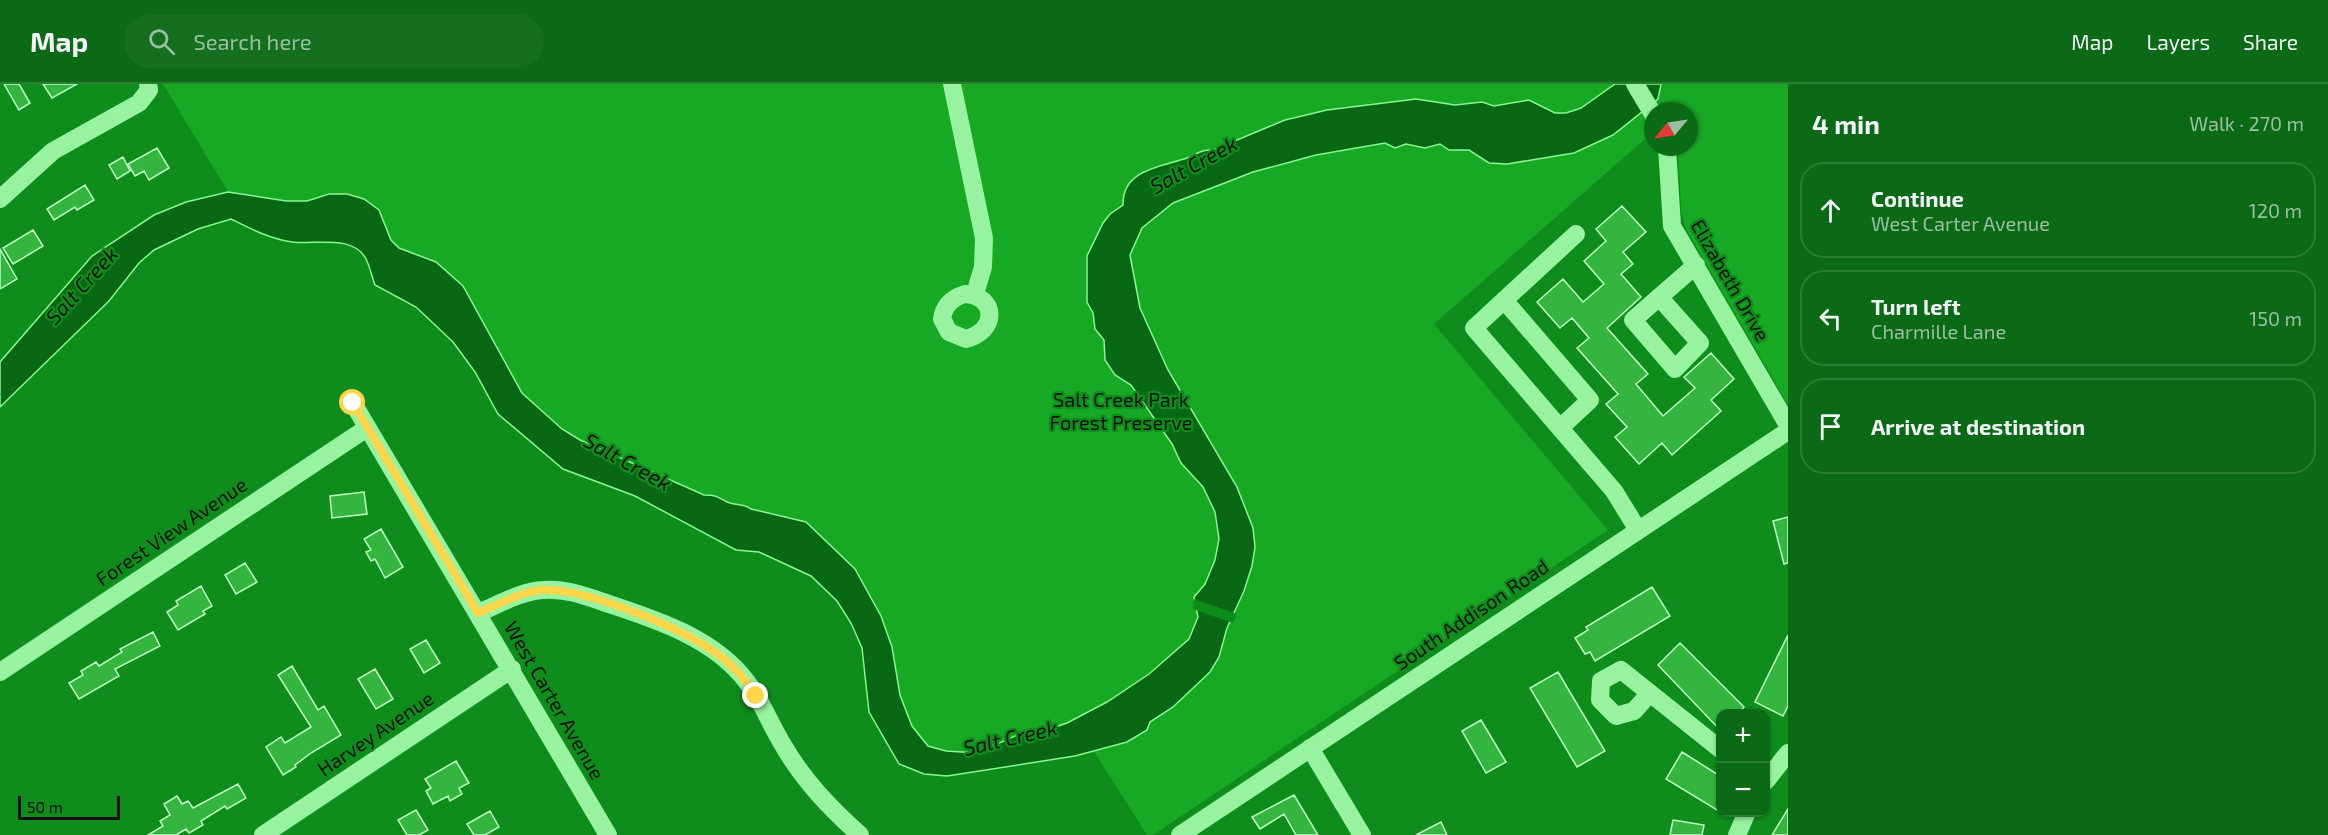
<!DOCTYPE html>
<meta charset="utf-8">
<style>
:root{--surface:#0b6a15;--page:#146f1e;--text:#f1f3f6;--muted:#9abfa0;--line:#2b7d34}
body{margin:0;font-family:"Exo 2",sans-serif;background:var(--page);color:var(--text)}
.controls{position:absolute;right:18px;bottom:18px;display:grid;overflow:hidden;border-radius:12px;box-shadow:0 2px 4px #0004}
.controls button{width:54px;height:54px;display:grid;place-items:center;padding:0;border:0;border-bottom:2px solid var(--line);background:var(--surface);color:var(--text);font:30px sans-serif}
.compass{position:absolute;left:1644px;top:18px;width:54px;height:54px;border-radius:50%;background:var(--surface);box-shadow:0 2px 4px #0004;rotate:241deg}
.scale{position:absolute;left:18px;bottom:15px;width:102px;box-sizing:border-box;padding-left:6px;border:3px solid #111;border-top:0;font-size:16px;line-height:21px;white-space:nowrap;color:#111;-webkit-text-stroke:4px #0f8d1c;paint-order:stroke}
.stop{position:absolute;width:18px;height:18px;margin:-14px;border:4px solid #ffd54a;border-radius:50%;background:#fff}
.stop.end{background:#ffd54a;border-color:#fff;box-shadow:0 2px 6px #0008}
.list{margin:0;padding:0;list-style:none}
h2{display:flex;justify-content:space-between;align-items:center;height:78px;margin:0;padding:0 24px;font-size:26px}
h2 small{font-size:20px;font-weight:400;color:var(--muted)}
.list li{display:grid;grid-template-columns:39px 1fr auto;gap:18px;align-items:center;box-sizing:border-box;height:96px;margin:0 12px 12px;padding:0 12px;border:2px solid var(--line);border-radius:24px}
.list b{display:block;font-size:22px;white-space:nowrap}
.list p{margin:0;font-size:20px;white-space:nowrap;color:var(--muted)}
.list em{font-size:20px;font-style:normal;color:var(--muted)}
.icon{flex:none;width:33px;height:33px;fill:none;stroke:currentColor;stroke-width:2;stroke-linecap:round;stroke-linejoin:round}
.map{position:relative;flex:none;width:1788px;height:751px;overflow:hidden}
header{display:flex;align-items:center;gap:36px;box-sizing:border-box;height:84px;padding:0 30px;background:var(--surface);border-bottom:2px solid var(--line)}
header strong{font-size:28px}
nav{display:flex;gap:33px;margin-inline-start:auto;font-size:21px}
.search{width:420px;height:54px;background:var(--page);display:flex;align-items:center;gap:15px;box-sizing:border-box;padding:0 21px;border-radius:33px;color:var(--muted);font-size:22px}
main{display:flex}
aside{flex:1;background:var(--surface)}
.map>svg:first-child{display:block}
</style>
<header>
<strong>Map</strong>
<div class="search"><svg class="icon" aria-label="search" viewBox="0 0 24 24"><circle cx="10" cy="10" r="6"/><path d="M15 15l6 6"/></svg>Search here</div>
<nav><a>Map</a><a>Layers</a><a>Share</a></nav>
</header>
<main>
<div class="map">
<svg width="1788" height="751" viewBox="0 0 1788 751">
<rect width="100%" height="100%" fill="#0f8d1c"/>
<path fill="#17a824" d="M 163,0 L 1624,0 L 1653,48 L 1434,240 L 1608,446 L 1153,751 L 1147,751 L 1083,650 L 955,682 L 903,653 L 850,504 L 541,343 L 384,163 L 238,124 Z
M 1645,0 L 1788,0 L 1788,321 L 1686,145 L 1681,127 L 1678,63 L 1689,63 L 1689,27 L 1661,27 Z"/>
<path fill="#096814" stroke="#88f790" stroke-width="1.5" d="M 1615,0 L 1661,0 L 1658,15 L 1613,51 L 1574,69 L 1507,80 L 1489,79 L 1469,66 L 1449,66 L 1440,60 L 1425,64 L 1406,60 L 1395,64 L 1385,59 L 1316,71 L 1253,88 L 1173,119 L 1142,144 L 1130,171 L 1140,224 L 1168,286 L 1237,403 L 1253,444 L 1255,463 L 1252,482 L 1244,507 L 1227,544 L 1219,573 L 1210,588 L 1173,623 L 1150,638 L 1147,646 L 1127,658 L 1075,672 L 947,692 L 924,690 L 899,680 L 869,628 L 862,564 L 851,539 L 837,517 L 811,492 L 759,468 L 736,466 L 635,412 L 563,385 L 498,330 L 475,288 L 453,258 L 416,223 L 375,201 C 372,193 370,183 366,175 C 353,150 314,161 292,158 C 270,155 251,145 231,135 L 198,145 L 154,166 L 139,179 L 109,217 L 0,323 L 0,278 L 92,172 L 154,131 L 186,118 L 228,108 L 286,117 L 307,117 L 329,110 L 347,110 L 364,115 L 379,126 L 391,156 L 399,164 L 436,178 L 463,202 L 522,309 L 562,345 L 580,356 L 704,411 C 717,411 717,413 727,418 C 736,422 743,419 751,425 L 806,438 L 855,485 L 881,532 L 892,563 L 900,611 L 912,642 L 928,662 L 946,667 L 977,669 L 1022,649 L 1046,646 L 1067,639 L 1107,618 L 1149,590 L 1189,555 L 1198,533 L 1194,513 L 1205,500 L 1215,476 L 1219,455 L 1215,428 L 1203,403 L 1181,379 L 1172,360 L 1131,301 L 1115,291 L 1105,276 L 1104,256 L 1095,245 L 1093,229 L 1087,218 L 1087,172 L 1103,139 L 1110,130 L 1123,121 C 1122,85 1162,83 1187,74 C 1197,70 1202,65 1213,66 L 1285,36 L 1327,26 L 1416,15 L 1455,21 L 1482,18 L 1494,22 L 1529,16 L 1555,29 L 1566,29 L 1581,24 Z"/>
<path fill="#0f8d1c" d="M 1194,515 L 1237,530 L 1233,539 L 1193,525 Z"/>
<path fill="#33b53f" stroke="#befec3" stroke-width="1.5" d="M 4,0 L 19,0 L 30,19 L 19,26 Z
M 43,0 L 77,0 L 52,14 Z
M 157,64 L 169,84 L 149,96 L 144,87 L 135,92 L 128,80 Z
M 123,73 L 130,87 L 117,95 L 109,81 Z
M 85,101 L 94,116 L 77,126 L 75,123 L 54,136 L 47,125 Z
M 1622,122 L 1646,148 L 1623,168 L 1633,180 L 1621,190 L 1641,213 L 1607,244 L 1648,290 L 1636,300 L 1663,332 L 1695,304 L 1684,293 L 1711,269 L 1734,295 L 1711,316 L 1721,327 L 1672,371 L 1662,359 L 1639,380 L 1615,353 L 1627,343 L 1606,320 L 1618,310 L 1577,264 L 1589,254 L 1572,234 L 1560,244 L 1537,218 L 1563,195 L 1583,218 L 1604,200 L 1584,177 L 1606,157 L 1596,145 Z
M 33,146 L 43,162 L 13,180 L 3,164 Z
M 0,165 L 17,195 L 0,205 Z
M 364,408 L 367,430 L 332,434 L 330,412 Z
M 1788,433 L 1788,479 L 1784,480 L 1773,437 Z
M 381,445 L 403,483 L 385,494 L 375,475 L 371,477 L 366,468 L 371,466 L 364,455 Z
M 245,479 L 257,498 L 236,510 L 225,491 Z
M 201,502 L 212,522 L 203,527 L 205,530 L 178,546 L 167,528 L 178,521 L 176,517 Z
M 1652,503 L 1670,532 L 1595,577 L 1590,568 L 1585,570 L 1575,554 L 1588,546 L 1586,543 Z
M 153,548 L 160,562 L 115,585 L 119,592 L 79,615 L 69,599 L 83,591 L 81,587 L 96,578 L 99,582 L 122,568 L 120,565 Z
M 1788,551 L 1788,622 L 1783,632 L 1755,618 Z
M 426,556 L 440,579 L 424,589 L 410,565 Z
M 1680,559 L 1744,623 L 1738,630 L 1720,630 L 1720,646 L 1658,581 Z
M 292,582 L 318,626 L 324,622 L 341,651 L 311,669 L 295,681 L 296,683 L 283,691 L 266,663 L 281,653 L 285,659 L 311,643 L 278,591 Z
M 375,585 L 393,615 L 376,625 L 358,595 Z
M 1558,588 L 1605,667 L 1577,683 L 1530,604 Z
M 1481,636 L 1506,678 L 1486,689 L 1462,647 Z
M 1682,668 L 1720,692 L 1720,720 L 1717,726 L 1666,695 Z
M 456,677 L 469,699 L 459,704 L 462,710 L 450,717 L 448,712 L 433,720 L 426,707 L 431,704 L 425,695 Z
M 238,700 L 246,714 L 227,725 L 225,722 L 201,737 L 203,741 L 189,749 L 186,745 L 176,751 L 148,751 L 163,742 L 160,737 L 170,731 L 164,720 L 177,712 L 182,720 L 188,717 L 193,724 Z
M 1294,711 L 1318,751 L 1296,751 L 1284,730 L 1260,745 L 1252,733 Z
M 1788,725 L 1788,751 L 1772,751 Z
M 416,726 L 428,746 L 419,751 L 407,751 L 398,736 Z
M 490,727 L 499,743 L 485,751 L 474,751 L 467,740 Z
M 1673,736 L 1704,741 L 1702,751 L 1670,751 Z
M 1441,738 L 1447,751 L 1416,751 Z"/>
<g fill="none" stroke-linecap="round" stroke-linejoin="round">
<path stroke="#97f39f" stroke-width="18" d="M 952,0 L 984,154 L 983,183 L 975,210
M 1635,0 L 1653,30
M 1667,63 L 1672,142 L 1788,341
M 0,115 L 53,67 L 139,19 L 149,6 L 148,0
M 1576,150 L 1474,244 L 1614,407 L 1638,446
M 965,210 C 997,212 998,247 966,255 L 949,248 L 942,235 C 944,221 952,214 965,210 Z
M 1659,213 L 1700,259 L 1675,285 L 1633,236 L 1696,181
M 1504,216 L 1590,316 L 1560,344
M 353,319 L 608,751
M 478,529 C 498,521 521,507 543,506 C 566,504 588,513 609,520 C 658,536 715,555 747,598 C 762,617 770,640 783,661 C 803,696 830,724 860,751
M 0,588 L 367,344
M 1650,609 L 1634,627 L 1616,632 L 1600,616 L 1601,597 L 1621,586 L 1720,665
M 1310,664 L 1362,751
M 1766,697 L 1788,669
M 263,751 L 512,585
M 1180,751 L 1788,347
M 1737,751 L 1747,728"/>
</g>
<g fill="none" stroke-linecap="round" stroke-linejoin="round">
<path stroke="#ffd54a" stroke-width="8" d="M 353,319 L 478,529 C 499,521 521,507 543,506 C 586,504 685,545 719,571 C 734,582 746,596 756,612"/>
</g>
<g text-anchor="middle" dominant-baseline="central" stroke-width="4.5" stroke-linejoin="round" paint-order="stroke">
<g font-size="20" fill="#111" stroke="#0f8d1c">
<text transform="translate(1731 196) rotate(60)">Elizabeth Drive</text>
<text transform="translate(171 447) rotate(-34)">Forest View Avenue</text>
<text transform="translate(1471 530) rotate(-34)">South Addison Road</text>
<text transform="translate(555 616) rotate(60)">West Carter Avenue</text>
<text transform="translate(375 649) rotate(-34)">Harvey Avenue</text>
</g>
<g font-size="20" fill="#111" stroke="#0f8d1c">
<text x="1121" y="315">Salt Creek Park<tspan x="1121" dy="23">Forest Preserve</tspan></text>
</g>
<g font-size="21" font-style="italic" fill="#111" stroke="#0f8d1c">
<text transform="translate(1193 80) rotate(-29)">Salt Creek</text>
<text transform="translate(81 201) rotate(-48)">Salt Creek</text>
<text transform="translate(628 377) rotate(29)">Salt Creek</text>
<text transform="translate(1010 653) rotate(-13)">Salt Creek</text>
</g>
</g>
</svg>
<div class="controls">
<button>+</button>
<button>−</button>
</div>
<svg class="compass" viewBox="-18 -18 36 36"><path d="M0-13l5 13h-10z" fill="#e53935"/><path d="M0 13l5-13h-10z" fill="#9abfa0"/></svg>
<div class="scale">50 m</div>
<div class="stop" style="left:353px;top:319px"></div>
<div class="stop end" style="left:756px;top:612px"></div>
</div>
<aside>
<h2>4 min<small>Walk · 270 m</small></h2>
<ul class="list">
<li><svg class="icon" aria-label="ahead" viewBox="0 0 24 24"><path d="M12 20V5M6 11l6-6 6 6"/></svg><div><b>Continue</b><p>West Carter Avenue</p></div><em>120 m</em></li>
<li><svg class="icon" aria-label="left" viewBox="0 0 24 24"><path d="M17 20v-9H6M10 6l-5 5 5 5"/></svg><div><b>Turn left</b><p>Charmille Lane</p></div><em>150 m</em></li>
<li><svg class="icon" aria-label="arrive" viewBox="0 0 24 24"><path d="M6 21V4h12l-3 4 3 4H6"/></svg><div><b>Arrive at destination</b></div></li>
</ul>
</aside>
</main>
